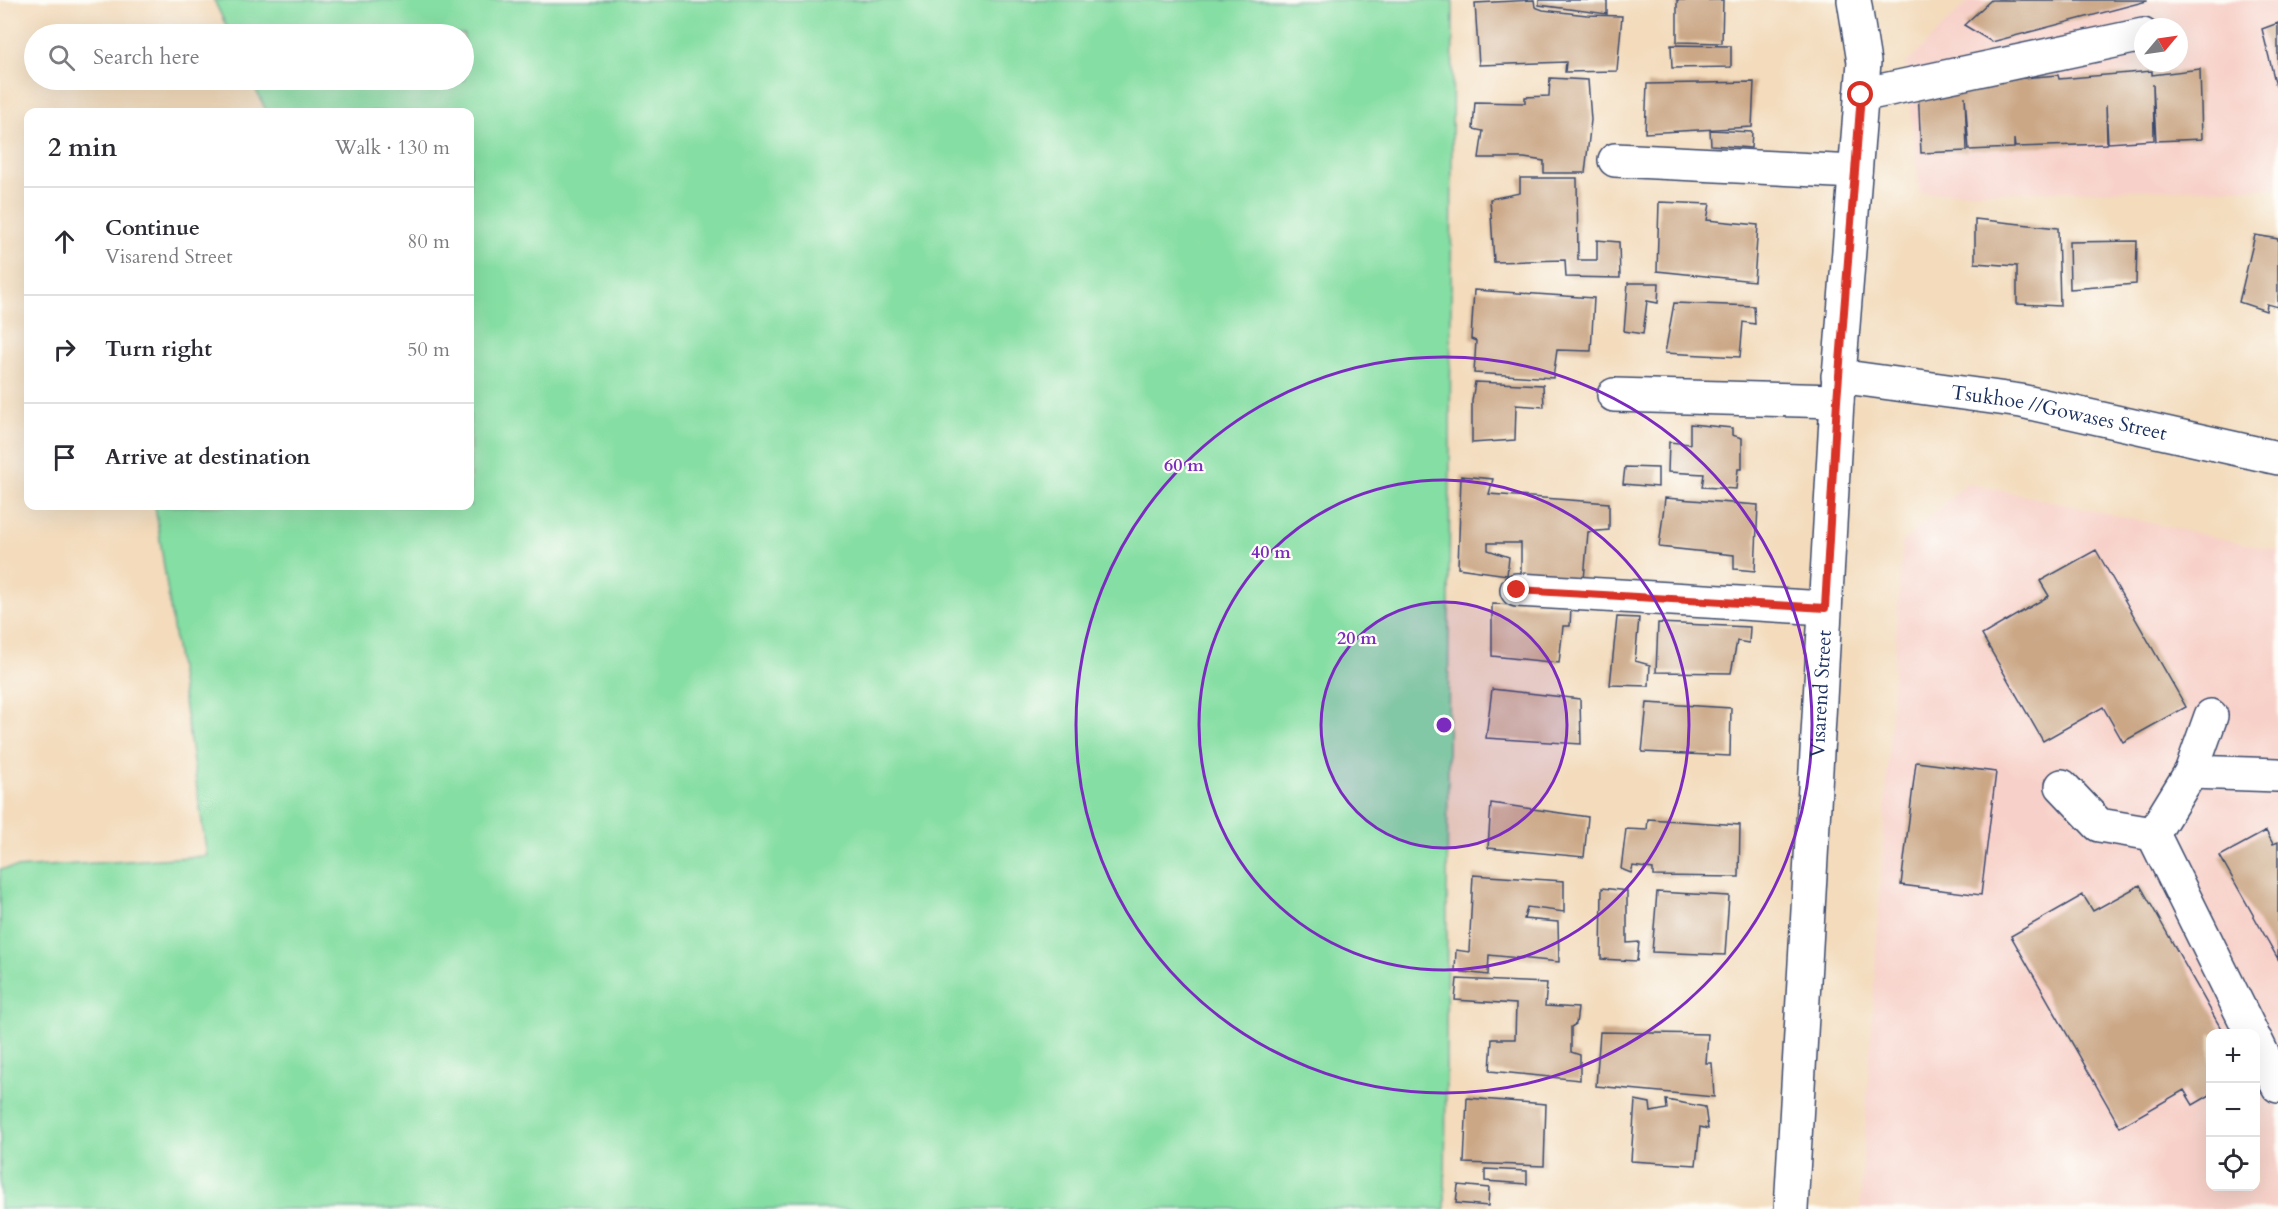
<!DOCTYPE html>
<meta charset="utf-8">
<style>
:root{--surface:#fff;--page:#f2f2f3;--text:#2b2b33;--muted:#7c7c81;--line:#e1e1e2}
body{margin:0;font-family:Cardo,serif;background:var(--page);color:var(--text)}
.controls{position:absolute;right:18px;bottom:18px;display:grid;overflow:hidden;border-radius:12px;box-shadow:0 6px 24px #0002}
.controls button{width:54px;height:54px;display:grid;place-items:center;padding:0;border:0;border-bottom:2px solid var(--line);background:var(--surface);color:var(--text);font:30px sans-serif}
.compass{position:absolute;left:2134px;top:18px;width:54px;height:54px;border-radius:50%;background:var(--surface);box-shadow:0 6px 24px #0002;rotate:61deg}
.stop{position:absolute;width:18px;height:18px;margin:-14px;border:4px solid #d93025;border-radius:50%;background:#fff}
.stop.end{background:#d93025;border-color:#fff;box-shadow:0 2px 6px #0008}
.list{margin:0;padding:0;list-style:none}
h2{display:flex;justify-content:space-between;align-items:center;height:78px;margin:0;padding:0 24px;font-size:26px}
h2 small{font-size:20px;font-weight:400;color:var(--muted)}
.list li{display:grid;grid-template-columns:39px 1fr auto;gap:18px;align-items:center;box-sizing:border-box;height:108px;padding:0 24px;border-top:2px solid var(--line)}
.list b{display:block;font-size:22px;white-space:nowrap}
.list p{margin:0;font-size:20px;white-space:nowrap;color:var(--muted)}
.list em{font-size:20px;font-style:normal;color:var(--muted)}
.icon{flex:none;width:33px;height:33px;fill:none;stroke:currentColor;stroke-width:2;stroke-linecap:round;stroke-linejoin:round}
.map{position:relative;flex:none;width:2278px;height:1209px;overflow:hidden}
.search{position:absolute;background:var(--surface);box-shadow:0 6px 24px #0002;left:24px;top:24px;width:450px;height:66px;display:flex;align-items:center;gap:15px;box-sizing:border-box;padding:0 21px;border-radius:33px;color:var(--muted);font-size:22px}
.panel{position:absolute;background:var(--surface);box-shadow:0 6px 24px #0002;left:24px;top:108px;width:450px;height:402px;border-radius:12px}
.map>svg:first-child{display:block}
</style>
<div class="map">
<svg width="2278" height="1209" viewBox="0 0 2278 1209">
<rect width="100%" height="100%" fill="#fdfcf7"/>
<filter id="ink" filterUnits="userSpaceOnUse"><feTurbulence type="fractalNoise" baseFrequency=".0167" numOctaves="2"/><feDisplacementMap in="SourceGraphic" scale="12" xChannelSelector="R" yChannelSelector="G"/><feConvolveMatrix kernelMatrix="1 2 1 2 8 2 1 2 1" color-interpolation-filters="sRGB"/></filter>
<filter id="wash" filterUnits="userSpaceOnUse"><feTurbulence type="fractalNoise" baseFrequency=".008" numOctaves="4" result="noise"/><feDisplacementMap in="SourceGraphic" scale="24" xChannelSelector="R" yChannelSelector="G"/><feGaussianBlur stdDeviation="1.35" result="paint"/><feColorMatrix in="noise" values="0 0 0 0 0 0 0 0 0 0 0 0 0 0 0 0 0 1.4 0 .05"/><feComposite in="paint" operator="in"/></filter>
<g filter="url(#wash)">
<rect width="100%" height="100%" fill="#f3dbbc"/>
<path fill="#f7d1c9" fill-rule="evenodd" d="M 1970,0 L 2278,0 L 2278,188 L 1920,193 L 1906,64 ZM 2143,27 L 2179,27 L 2179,63 L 2143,63 Z
M 1967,483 L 2278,551 L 2278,1209 L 1860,1209 L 1902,543 ZM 2210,1034 L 2256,1034 L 2256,1186 L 2210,1186 Z"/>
<path fill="#85dea3" stroke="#508680" stroke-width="1.5" d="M 214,0 L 1453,0 L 1445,1209 L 0,1209 L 0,869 L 207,856 L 155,506 L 470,506 L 470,112 L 267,112 L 251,80 L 464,80 L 464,34 L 230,34 Z"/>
<g id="blocks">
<path fill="#cba786" d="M 1534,0 L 1535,7 L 1543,10 L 1587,15 L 1622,16 L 1617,71 L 1565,72 L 1566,62 L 1479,65 L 1475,3 Z
M 1539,0 L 1607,0 L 1607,14 L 1539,5 Z
M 1677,0 L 1723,0 L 1722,43 L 1677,42 Z
M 1991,0 L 2147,0 L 2147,1 L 1992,42 L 1964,25 Z
M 2278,23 L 2278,86 L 2276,86 L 2262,29 Z
M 1671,45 L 1731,46 L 1731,67 L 1672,68 Z
M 2200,69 L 2202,139 L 2156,141 L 2153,84 L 2154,140 L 2108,143 L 2106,105 L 2107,144 L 2015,147 L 2014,139 L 2014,148 L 1969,150 L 1965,96 L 1967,151 L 1921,153 L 1918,87 L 2058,75 L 2059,79 L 2152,71 L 2152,75 Z
M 1550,78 L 1588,80 L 1591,120 L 1585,173 L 1544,173 L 1544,161 L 1524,158 L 1479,158 L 1483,131 L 1473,129 L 1475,102 L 1525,103 L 1525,97 L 1549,96 Z
M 1754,82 L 1752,127 L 1645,133 L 1647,84 Z
M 1710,130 L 1752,132 L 1751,148 L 1711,145 Z
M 1520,178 L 1577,178 L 1578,260 L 1597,260 L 1597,240 L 1619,242 L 1620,278 L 1566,277 L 1565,260 L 1494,262 L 1490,199 L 1520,193 Z
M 1659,202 L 1710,204 L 1707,220 L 1758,225 L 1754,281 L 1657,271 Z
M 1975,219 L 2058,228 L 2060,306 L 2017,304 L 2017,266 L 1975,263 Z
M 2255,235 L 2278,239 L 2278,307 L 2267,304 L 2266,311 L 2239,302 Z
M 2137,241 L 2136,284 L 2070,289 L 2069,242 Z
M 1628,283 L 1659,283 L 1658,303 L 1647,301 L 1643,334 L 1624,331 Z
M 1474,290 L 1594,298 L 1591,351 L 1557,350 L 1553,378 L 1474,373 L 1476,341 L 1471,339 Z
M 1674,303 L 1754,306 L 1755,324 L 1743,322 L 1740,357 L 1665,353 Z
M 1475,382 L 1543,385 L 1544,407 L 1516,405 L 1515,440 L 1472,443 L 1472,401 Z
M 1690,424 L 1732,428 L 1732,435 L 1742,438 L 1742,469 L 1738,469 L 1736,489 L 1702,487 L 1704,474 L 1668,472 L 1669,442 L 1690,444 Z
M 1625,467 L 1658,468 L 1658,487 L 1623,484 Z
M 1461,476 L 1493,479 L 1489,494 L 1609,503 L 1609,530 L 1588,532 L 1584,580 L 1521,575 L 1521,543 L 1488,543 L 1488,550 L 1509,557 L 1507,575 L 1458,568 Z
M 1665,498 L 1758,505 L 1755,571 L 1734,569 L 1734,555 L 1659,547 Z
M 2096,550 L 2186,707 L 2123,742 L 2103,707 L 2043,741 L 1982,635 L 2049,596 L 2040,581 Z
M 1492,604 L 1571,607 L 1570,626 L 1563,626 L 1559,663 L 1492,656 Z
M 1617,617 L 1639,618 L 1635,661 L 1650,665 L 1649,686 L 1610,685 Z
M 1658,623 L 1750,627 L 1749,643 L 1737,641 L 1731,673 L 1656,672 Z
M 1492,689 L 1580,699 L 1581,744 L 1486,738 Z
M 1647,703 L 1731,708 L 1730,756 L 1642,752 Z
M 1916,762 L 1996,772 L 1981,895 L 1901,885 Z
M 1491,803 L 1588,817 L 1584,857 L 1488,848 Z
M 1648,819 L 1740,825 L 1739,877 L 1653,876 L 1653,869 L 1633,866 L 1631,873 L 1621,869 L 1626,829 L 1647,830 Z
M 2266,831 L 2273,844 L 2278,842 L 2278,959 L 2220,856 Z
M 1473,875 L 1564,881 L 1564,912 L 1527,907 L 1524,919 L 1558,922 L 1559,962 L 1489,955 L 1488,975 L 1455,971 L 1456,950 L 1469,952 Z
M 2140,885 L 2224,1034 L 2210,1034 L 2210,1095 L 2193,1105 L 2184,1090 L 2120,1127 L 2011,936 L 2083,895 L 2093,911 Z
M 1602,888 L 1627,891 L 1627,943 L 1639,942 L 1637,961 L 1601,959 Z
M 1657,892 L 1729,896 L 1725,955 L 1652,952 Z
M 1457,979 L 1547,983 L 1545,1006 L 1578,1008 L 1576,1024 L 1571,1027 L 1571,1052 L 1580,1055 L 1580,1080 L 1490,1071 L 1492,1039 L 1515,1039 L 1516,1004 L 1455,1000 Z
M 1600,1032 L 1708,1034 L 1706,1063 L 1712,1063 L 1714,1097 L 1596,1086 Z
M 1467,1098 L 1546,1104 L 1544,1166 L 1464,1163 Z
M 1635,1100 L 1650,1103 L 1651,1112 L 1667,1109 L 1666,1100 L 1705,1107 L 1708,1129 L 1700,1127 L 1696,1165 L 1631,1161 Z
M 1485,1169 L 1527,1171 L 1527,1184 L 1485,1181 Z
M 1458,1185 L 1489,1188 L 1488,1206 L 1456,1203 Z"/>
</g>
</g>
<g filter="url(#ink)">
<use href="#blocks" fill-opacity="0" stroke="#3b496c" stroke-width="1.5"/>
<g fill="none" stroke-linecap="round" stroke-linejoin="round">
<defs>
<g id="minor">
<path d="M 1861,95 L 2143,35"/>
<path d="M 1615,160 L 1855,172"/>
<path id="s1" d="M 1838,376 L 2021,401 L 2278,458"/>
<path d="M 1614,395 L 1837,401"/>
<path d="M 1517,590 L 1825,608"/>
<path d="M 2191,772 L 2278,775"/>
<path d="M 2062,786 L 2099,825 L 2153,834"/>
<path d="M 2153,834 L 2252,1034"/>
<path d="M 2153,834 L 2191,772 L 2211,716"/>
<path d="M 2256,1041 L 2278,1086"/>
<path id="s2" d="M 1791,1209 L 1837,401 L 1864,62 L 1854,0"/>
</g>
</defs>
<use href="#minor" stroke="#3b496c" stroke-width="36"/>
<use href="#minor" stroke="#fff" stroke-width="33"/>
</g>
</g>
<g fill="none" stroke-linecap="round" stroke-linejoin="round" filter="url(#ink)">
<path stroke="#d93025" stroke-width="8" d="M 1517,590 L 1825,608 L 1837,401 L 1861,95"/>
</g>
<circle cx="1444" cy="725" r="123" fill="#7b2cbf" fill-opacity=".12"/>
<g fill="none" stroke="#7b2cbf" stroke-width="3">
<circle cx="1444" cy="725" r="123"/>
<circle cx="1444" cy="725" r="245"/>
<circle cx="1444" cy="725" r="368"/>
</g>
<g text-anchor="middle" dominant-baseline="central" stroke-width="4.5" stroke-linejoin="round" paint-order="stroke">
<g font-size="20" fill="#1b2f5e" stroke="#fdfcf7">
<text stroke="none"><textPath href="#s1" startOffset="224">Tsukhoe //Gowases Street</textPath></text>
<text stroke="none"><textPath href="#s2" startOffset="516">Visarend Street</textPath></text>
</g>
</g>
<circle cx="1444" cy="725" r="9" fill="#7b2cbf" stroke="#fdfcf7" stroke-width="3"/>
<g font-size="18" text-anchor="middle" font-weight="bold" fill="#7b2cbf" stroke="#fdfcf7" stroke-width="4.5" stroke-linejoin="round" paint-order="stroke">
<text x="1184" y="471">60 m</text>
<text x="1271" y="558">40 m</text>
<text x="1357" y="644">20 m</text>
</g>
</svg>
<div class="controls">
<button>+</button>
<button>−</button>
<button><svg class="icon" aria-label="locate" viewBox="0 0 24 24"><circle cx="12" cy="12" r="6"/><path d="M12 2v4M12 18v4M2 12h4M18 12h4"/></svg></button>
</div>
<svg class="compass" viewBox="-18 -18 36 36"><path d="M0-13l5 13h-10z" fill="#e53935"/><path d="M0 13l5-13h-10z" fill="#7c7c81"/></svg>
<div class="stop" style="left:1861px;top:95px"></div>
<div class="stop end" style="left:1517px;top:590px"></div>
<div class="search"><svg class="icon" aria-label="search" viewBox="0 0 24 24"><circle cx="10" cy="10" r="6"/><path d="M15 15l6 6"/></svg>Search here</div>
<section class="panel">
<h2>2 min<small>Walk · 130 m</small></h2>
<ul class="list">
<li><svg class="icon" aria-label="ahead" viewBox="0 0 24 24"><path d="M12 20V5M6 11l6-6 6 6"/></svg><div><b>Continue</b><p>Visarend Street</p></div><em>80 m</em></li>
<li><svg class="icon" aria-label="right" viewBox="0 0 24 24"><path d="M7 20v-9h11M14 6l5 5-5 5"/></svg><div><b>Turn right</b></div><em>50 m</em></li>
<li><svg class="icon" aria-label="arrive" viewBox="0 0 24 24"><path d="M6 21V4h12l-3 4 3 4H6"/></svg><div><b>Arrive at destination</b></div></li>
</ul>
</section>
</div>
